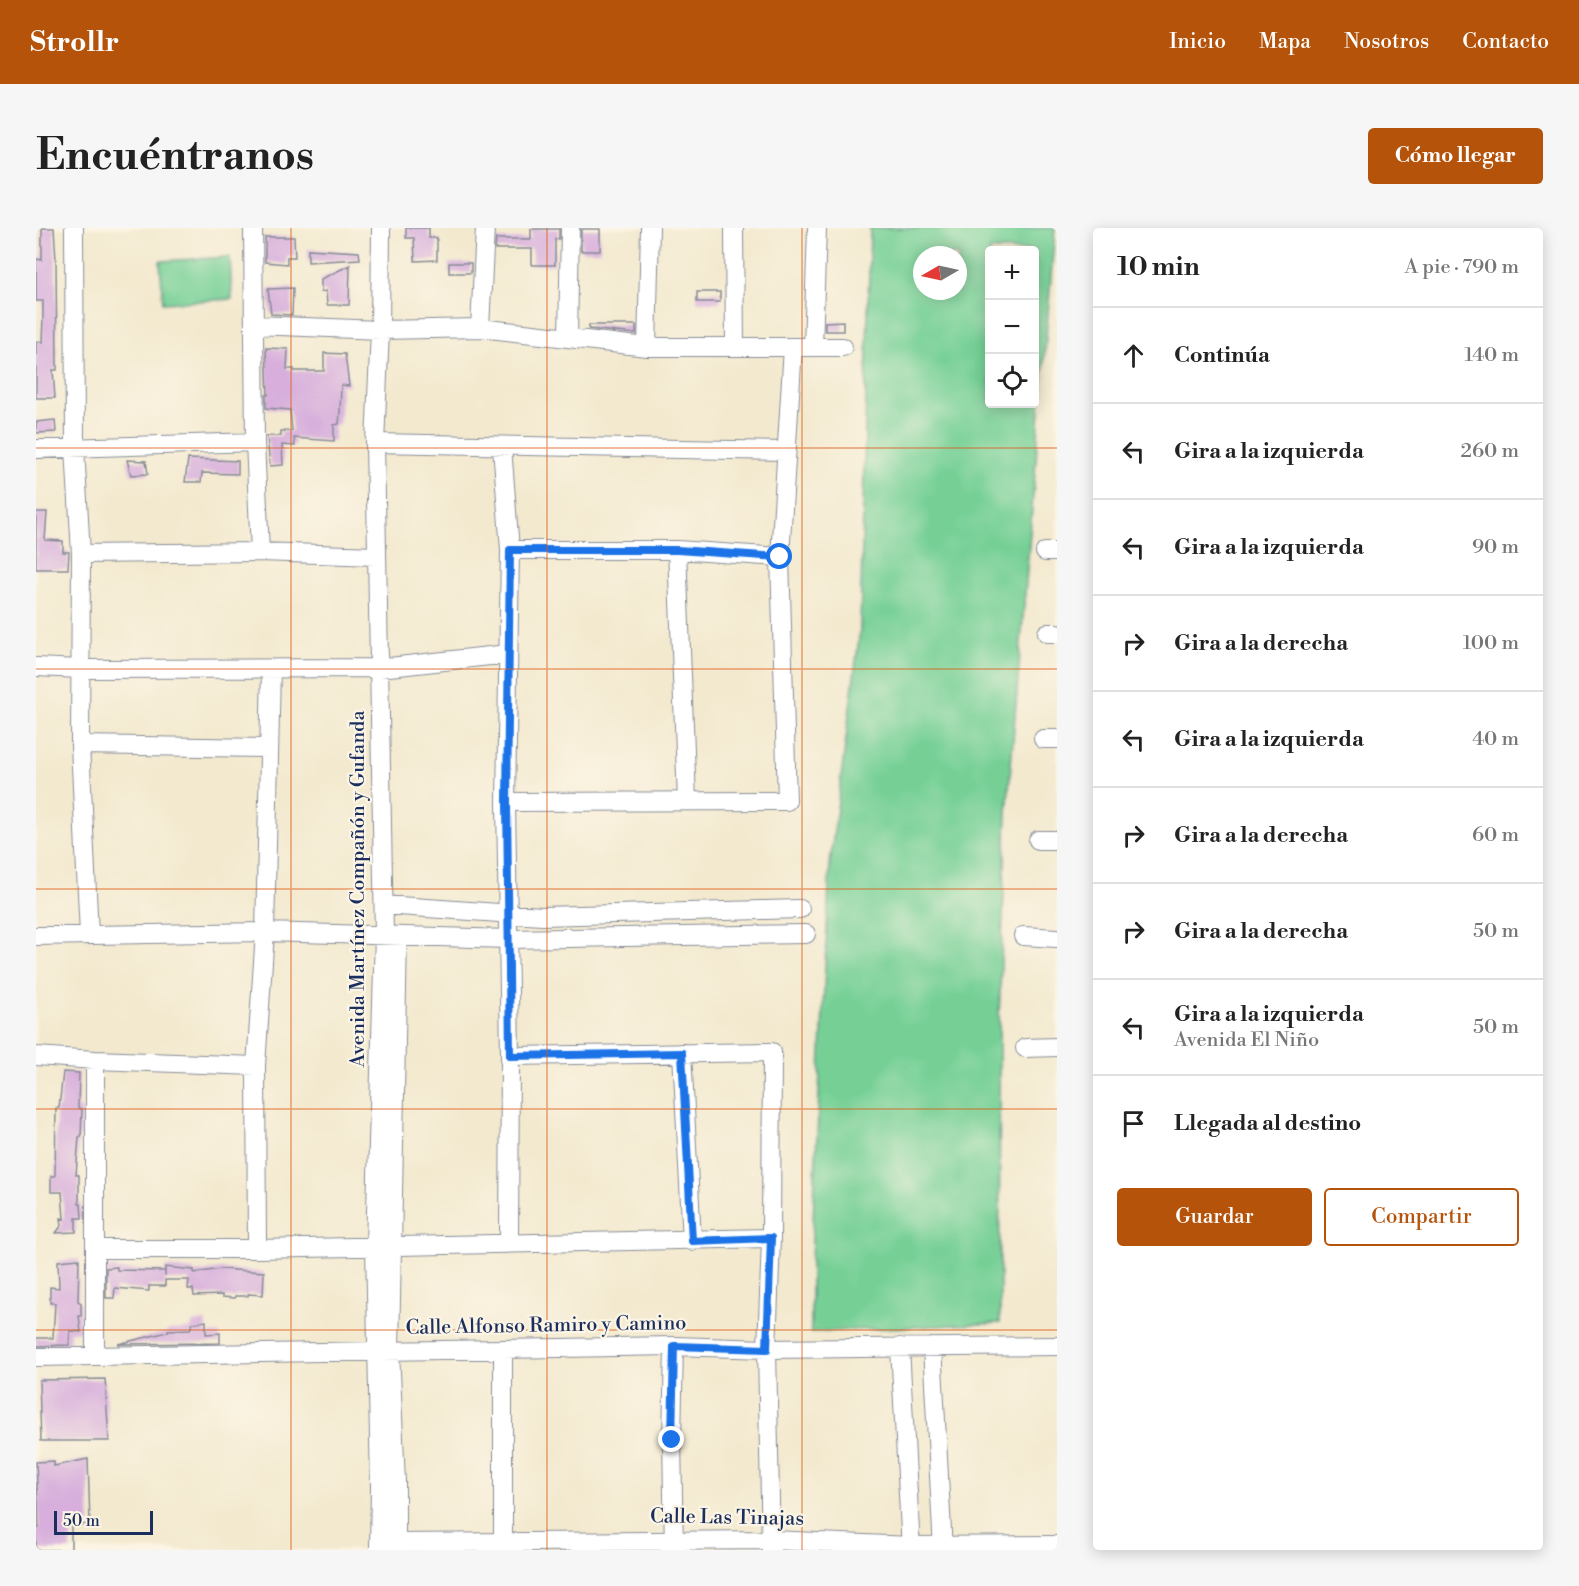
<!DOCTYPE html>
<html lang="es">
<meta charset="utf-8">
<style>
:root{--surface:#fff;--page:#f6f6f6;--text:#222;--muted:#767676;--line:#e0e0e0;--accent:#b45309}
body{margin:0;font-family:"Libre Bodoni",serif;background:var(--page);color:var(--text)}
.controls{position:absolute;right:18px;top:18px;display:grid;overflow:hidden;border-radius:6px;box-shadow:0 3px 15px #0003}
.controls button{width:54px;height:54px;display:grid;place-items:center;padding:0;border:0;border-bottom:2px solid var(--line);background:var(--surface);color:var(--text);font:30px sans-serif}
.compass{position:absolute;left:877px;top:18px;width:54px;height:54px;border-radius:50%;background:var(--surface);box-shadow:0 3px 15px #0003;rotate:261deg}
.scale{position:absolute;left:18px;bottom:15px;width:99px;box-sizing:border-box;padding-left:6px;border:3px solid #1b2f5e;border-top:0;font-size:16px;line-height:21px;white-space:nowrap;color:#1b2f5e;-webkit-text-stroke:4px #fcf5e5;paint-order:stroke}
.stop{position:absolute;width:18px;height:18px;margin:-14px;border:4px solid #1a73e8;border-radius:50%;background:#fff}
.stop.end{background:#1a73e8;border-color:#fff;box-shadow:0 2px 6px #0008}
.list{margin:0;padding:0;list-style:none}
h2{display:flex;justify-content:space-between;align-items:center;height:78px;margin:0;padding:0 24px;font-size:26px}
h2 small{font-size:20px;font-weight:400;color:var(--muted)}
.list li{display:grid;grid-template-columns:39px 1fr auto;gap:18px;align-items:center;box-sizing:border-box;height:96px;padding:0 24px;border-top:2px solid var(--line)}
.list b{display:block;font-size:22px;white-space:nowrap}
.list p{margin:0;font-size:20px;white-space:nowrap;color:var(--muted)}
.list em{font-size:20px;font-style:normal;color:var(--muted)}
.actions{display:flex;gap:12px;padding:18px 24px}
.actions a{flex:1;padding:14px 0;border:2px solid var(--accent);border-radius:6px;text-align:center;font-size:21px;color:var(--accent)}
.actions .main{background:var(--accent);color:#fff}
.icon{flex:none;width:33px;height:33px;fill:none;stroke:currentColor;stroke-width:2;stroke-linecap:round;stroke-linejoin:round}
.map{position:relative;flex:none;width:1021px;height:1322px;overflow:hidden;border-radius:6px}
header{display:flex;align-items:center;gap:36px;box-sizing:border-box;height:84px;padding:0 30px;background:var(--accent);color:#fff}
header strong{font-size:28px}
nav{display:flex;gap:33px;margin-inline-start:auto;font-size:21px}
.intro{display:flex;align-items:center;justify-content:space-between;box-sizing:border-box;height:144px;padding:0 36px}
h1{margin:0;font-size:42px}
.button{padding:15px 27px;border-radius:6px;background:var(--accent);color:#fff;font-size:21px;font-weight:700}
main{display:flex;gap:36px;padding:0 36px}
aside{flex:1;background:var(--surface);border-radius:6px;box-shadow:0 3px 15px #0003}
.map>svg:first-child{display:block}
</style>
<header>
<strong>Strollr</strong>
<nav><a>Inicio</a><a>Mapa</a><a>Nosotros</a><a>Contacto</a></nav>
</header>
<div class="intro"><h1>Encuéntranos</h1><a class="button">Cómo llegar</a></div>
<main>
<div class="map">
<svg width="1021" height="1322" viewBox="0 0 1021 1322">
<rect width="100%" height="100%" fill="#fcf5e5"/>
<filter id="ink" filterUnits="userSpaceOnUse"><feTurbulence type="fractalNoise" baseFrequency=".0167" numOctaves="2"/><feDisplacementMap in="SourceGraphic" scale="12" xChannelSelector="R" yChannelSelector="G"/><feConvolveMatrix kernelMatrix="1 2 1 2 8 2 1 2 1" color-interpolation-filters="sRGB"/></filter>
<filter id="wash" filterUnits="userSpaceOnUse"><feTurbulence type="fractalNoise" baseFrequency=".008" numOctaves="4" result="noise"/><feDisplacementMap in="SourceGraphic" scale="24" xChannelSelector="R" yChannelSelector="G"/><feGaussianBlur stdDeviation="1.35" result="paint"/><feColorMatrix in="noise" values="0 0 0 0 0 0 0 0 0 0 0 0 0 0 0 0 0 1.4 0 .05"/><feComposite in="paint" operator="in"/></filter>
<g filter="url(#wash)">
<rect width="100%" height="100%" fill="#f3e9cf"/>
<path fill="#76d096" stroke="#48807a" stroke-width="1.5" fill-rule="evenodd" d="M 834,0 L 1019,0 L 971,585 L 963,789 L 964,1095 L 775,1104 L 775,1034 L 794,635 L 824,402 ZM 954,22 L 999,22 L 999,176 L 954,176 ZM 886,27 L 922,27 L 922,63 L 886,63 Z
M 194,29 L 196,71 L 127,75 L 124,33 Z"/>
<g id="blocks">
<path fill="#d7aedc" d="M 6,0 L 18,0 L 20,32 L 21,142 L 17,142 L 19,170 L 0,170 L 0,114 L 6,114 L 7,89 L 7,73 L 0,73 L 0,31 L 6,32 Z
M 370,0 L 393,0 L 393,10 L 401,10 L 401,32 L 379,33 L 378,10 L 370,10 Z
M 495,1 L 523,1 L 523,11 L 519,11 L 519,37 L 496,37 L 496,21 L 459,21 L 460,11 L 495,11 Z
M 545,1 L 564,1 L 564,23 L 545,23 Z
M 229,9 L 258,9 L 259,29 L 251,29 L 251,36 L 229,34 Z
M 272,21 L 323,24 L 324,31 L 272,34 Z
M 413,35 L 435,35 L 435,45 L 413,45 Z
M 314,37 L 313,77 L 291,77 L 290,63 L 285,64 L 285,51 Z
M 257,60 L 256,87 L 235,86 L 232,61 Z
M 661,64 L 684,64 L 684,74 L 661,74 Z
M 807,93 L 807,103 L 789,103 L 789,94 Z
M 553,97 L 600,97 L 600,106 L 553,101 Z
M 230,120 L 252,121 L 251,141 L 258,141 L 258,143 L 288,143 L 288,125 L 309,126 L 313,158 L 305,157 L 304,184 L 303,196 L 298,197 L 298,213 L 258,210 L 259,218 L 246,217 L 247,237 L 234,238 L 231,208 L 245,208 L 245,203 L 256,203 L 254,182 L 230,180 L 230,167 L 232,167 Z
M 19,192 L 20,204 L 0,205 L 0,194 Z
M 152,231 L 202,233 L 202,246 L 166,245 L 165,254 L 149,254 Z
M 91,232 L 110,233 L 112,246 L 95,247 Z
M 0,284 L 11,284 L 9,312 L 27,313 L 27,324 L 33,324 L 32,341 L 0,341 Z
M 27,844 L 43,845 L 42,880 L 46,881 L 45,909 L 43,909 L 40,947 L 43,947 L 43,976 L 45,976 L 46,990 L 40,990 L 40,1004 L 20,1005 L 26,997 L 25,990 L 28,991 L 26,964 L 15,964 L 15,948 L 19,948 L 20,880 L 23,880 Z
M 43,1031 L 42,1073 L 45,1075 L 45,1088 L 43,1088 L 45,1104 L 34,1103 L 33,1117 L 0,1118 L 0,1110 L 17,1110 L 19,1075 L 14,1075 L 14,1059 L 23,1060 L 22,1033 Z
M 81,1039 L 81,1042 L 129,1043 L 129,1048 L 129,1039 L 158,1042 L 158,1045 L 185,1041 L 228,1044 L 227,1067 L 212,1066 L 212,1068 L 199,1068 L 199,1070 L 186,1069 L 186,1067 L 158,1068 L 157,1061 L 152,1061 L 153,1052 L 129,1052 L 129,1058 L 113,1058 L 113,1063 L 79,1060 L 78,1070 L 70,1070 L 70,1040 Z
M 170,1093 L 170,1106 L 184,1105 L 184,1115 L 82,1116 L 132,1104 L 132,1102 L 154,1101 L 157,1095 Z
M 69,1151 L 73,1213 L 5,1213 L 3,1152 Z
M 52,1231 L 54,1296 L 35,1298 L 35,1322 L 0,1322 L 0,1300 L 3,1300 L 0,1234 L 18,1233 L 18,1238 Z"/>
</g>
</g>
<g filter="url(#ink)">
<use href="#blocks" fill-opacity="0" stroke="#878c96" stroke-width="1.5"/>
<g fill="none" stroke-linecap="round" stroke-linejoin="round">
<defs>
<path id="minor" d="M 38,0 L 39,220 L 45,326 L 44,517 L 53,707
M 217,0 L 219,214 L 224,324
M 698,0 L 699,119
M 219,97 L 344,102 L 444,100 L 611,119 L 807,119
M 444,100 L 449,0
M 532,110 L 534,0
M 611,119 L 614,0
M 777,119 L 781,0
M 339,215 L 751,223
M 466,219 L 474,322 L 470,574 L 474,828 L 473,1014
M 0,221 L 219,214
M 474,322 L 641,322 L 744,329
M 641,322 L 651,573
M 1009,324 L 1021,324
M 45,326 L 224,324 L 340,328
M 1011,405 L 1021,405
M 0,439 L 44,441 L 344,440 L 472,426
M 1007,511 L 1021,511
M 44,517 L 233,520
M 470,574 L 751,573 L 744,329 L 757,119
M 1002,612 L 1021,612
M 348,677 L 506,688 L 764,681
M 0,708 L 229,704 L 473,711 L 770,706
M 987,708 L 1021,710
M 989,820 L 1021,819
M 646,825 L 656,1013
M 0,828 L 59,832 L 220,838
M 474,828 L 736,824 L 735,1010 L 731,1121 L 735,1322
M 59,832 L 59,1127
M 59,1021 L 221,1021 L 735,1010
M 221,1021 L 220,838 L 229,704 L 235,441
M 638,1118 L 636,1212 L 638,1322
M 864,1119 L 875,1322
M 896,1119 L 907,1322
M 467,1121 L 467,1314
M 0,1129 L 638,1118 L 731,1121 L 1021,1118
M 360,1315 L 735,1312 L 875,1318 L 1021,1317
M 343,1322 L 344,1258 L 339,1018 L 348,706 L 339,215 L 344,102 L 345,0
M 360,1322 L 360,1255 L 354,1122 L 362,708"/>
</defs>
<use href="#minor" stroke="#878c96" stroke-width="20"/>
<use href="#minor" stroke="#fff" stroke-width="18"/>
</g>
</g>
<g fill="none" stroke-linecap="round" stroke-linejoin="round" filter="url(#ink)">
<path stroke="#1a73e8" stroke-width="8" d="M 636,1212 L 638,1118 L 731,1121 L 735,1010 L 656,1013 L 646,825 L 474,828 L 471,574 L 474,322 L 641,322 L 744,329"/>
</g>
<path fill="none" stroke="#de5710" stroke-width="1.5" stroke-opacity="0.55" d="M 255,0 L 255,1322M 511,0 L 511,1322M 766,0 L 766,1322M 0,220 L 1021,220M 0,441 L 1021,441M 0,661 L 1021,661M 0,881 L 1021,881M 0,1102 L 1021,1102"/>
<g text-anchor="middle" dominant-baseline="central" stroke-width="4.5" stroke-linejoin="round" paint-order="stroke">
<g font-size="20" fill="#1b2f5e" stroke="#fcf5e5">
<text transform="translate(322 661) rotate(-90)">Avenida Martínez Compañón y Gufanda</text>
<text transform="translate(510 1098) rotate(-1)">Calle Alfonso Ramiro y Camino</text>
<text transform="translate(691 1290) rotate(1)">Calle Las Tinajas</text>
</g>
</g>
</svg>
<div class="controls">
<button>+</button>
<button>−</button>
<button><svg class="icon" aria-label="locate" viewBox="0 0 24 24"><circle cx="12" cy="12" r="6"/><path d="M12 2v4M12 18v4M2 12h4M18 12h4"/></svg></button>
</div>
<svg class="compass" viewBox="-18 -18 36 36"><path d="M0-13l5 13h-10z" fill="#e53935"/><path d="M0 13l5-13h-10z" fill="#767676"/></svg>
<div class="scale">50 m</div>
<div class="stop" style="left:744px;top:329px"></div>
<div class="stop end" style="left:636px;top:1212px"></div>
</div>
<aside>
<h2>10 min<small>A pie · 790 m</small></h2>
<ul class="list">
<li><svg class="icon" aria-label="ahead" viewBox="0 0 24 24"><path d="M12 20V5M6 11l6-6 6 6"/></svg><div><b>Continúa</b></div><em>140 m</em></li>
<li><svg class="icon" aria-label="left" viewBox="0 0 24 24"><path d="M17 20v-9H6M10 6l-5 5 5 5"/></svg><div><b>Gira a la izquierda</b></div><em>260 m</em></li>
<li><svg class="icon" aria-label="left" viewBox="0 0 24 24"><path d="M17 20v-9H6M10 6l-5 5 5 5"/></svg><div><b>Gira a la izquierda</b></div><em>90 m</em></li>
<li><svg class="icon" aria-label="right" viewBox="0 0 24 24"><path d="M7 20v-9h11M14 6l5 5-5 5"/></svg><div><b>Gira a la derecha</b></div><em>100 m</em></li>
<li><svg class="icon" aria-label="left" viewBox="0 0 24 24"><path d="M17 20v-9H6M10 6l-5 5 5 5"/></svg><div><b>Gira a la izquierda</b></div><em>40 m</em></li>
<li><svg class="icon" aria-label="right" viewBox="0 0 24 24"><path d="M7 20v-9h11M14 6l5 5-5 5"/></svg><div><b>Gira a la derecha</b></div><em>60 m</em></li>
<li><svg class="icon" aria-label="right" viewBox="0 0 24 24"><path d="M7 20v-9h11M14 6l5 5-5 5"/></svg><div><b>Gira a la derecha</b></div><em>50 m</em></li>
<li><svg class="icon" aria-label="left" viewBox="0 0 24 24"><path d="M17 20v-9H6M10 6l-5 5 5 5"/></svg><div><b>Gira a la izquierda</b><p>Avenida El Niño</p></div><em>50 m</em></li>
<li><svg class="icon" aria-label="arrive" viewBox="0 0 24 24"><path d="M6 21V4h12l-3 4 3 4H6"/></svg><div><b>Llegada al destino</b></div></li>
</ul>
<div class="actions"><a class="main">Guardar</a><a>Compartir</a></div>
</aside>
</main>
